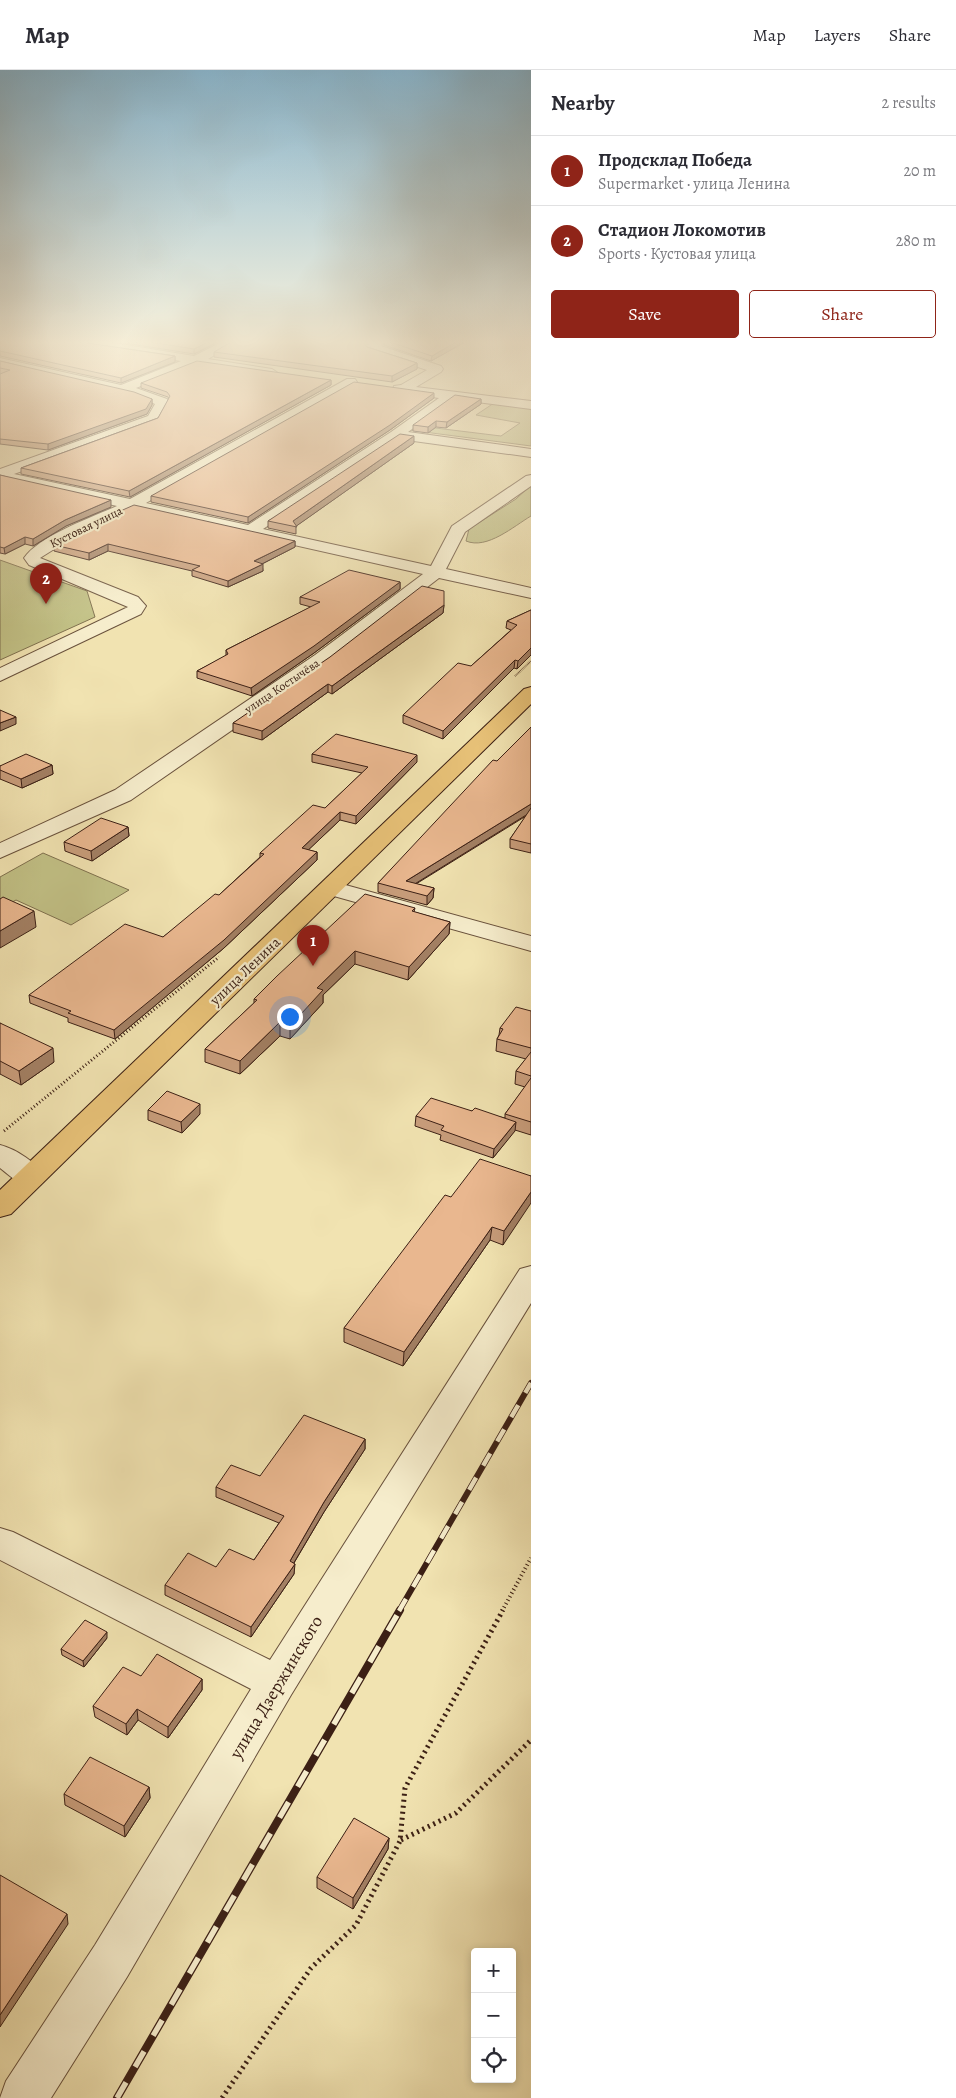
<!DOCTYPE html>
<meta charset="utf-8">
<style>
:root{--surface:#fff;--page:#f2f2f3;--text:#2b2b33;--muted:#7c7c81;--line:#e1e1e2;--accent:#8f2418}
body{margin:0;font-family:Alegreya,serif;background:var(--page);color:var(--text)}
.controls{position:absolute;right:15px;bottom:15px;display:grid;overflow:hidden;border-radius:5px;box-shadow:0 2px 8px #0003}
.controls button{width:45px;height:45px;display:grid;place-items:center;padding:0;border:0;border-bottom:1px solid var(--line);background:var(--surface);color:var(--text);font:25px sans-serif}
.you{position:absolute;left:289px;top:946px;width:18px;height:18px;margin:-12px;border:4px solid #fff;border-radius:50%;background:#1a73e8;box-shadow:0 0 0 8px #1a73e833}
.badge{display:grid;place-items:center;width:32px;height:32px;border-radius:50%;background:var(--accent);color:#fff;font-size:16px;font-weight:700}
.pin{position:absolute;translate:-50% -41px;filter:drop-shadow(0 1px 2px #0008)}
.pin::after{content:'';position:absolute;top:26px;width:18px;height:15px;background:inherit;clip-path:polygon(0 0,100% 0,50% 100%)}
.list{margin:0;padding:0;list-style:none}
h2{display:flex;justify-content:space-between;align-items:center;height:65px;margin:0;padding:0 20px;font-size:21px}
h2 small{font-size:16px;font-weight:400;color:var(--muted)}
.list li{display:grid;grid-template-columns:32px 1fr auto;gap:15px;align-items:center;box-sizing:border-box;height:70px;padding:0 20px;border-top:1px solid var(--line)}
.list b{display:block;font-size:19px;white-space:nowrap}
.list p{margin:0;font-size:16px;white-space:nowrap;color:var(--muted)}
.list em{font-size:16px;font-style:normal;color:var(--muted)}
.actions{display:flex;gap:10px;padding:15px 20px}
.actions a{flex:1;padding:11px 0;border:1px solid var(--accent);border-radius:5px;text-align:center;font-size:18px;color:var(--accent)}
.actions .main{background:var(--accent);color:#fff}
.icon{flex:none;width:28px;height:28px;fill:none;stroke:currentColor;stroke-width:2;stroke-linecap:round;stroke-linejoin:round}
.map{position:relative;flex:none;width:531px;height:2028px;overflow:hidden}
header{display:flex;align-items:center;gap:30px;box-sizing:border-box;height:70px;padding:0 25px;background:var(--surface);border-bottom:1px solid var(--line)}
header strong{font-size:24px}
nav{display:flex;gap:28px;margin-inline-start:auto;font-size:18px}
main{display:flex}
aside{flex:1;background:var(--surface)}
.map>svg:first-child{display:block}
</style>
<header>
<strong>Map</strong>
<nav><a>Map</a><a>Layers</a><a>Share</a></nav>
</header>
<main>
<div class="map">
<svg width="531" height="2028" viewBox="0 0 531 2028">
<rect width="100%" height="100%" fill="#f1e3b1"/>
<filter id="stains"><feTurbulence type="fractalNoise" baseFrequency=".004" numOctaves="4"/><feColorMatrix values="0 0 0 0 .2 0 0 0 0 .09 0 0 0 0 .02 0 0 0 .5 -.17"/></filter>
<radialGradient id="worn" r=".72"><stop offset=".6" stop-color="#630" stop-opacity="0"/><stop offset="1" stop-color="#630" stop-opacity=".3"/></radialGradient>
<path fill="#c2c186" stroke="#7f704e" d="M 494,333 L 531,337 L 531,376 L 409,360 L 419,356 L 501,366 L 520,353 L 476,345 Z
M 531,415 L 531,446 C 514,456 487,480 466,471 L 469,459 L 516,429 Z
M 0,490 L 87,521 L 95,547 L 0,590 Z
M 43,783 L 129,820 L 71,855 L 16,830 L 0,839 L 0,807 Z"/>
<g fill="none" stroke-linecap="round" stroke-linejoin="round">
<defs>
<path id="minor" d="M 82,272 L 108,272 L 194,286 L 222,272 L 236,272 L 208,289 L 272,299 L 278,303 L 272,307 L 196,294 L 136,318 L 167,329 L 169,332 L 158,352 L 14,404 L 130,429 L 347,309 L 355,309 L 357,312 L 355,315 L 146,433 L 248,455 L 391,362 L 439,328 L 394,322 L 393,319 L 394,316 L 401,315 L 427,300 L 367,280 L 365,277 L 371,272 L 385,272 L 381,276 L 441,296 L 443,299 L 441,302 L 416,317 L 531,331 L 531,339 L 453,329 L 408,362 L 531,379 L 531,387 L 399,369 L 263,459 L 431,496 L 452,456 L 526,406 L 531,405 L 531,416 L 465,462 L 446,499 L 531,518 L 531,528 L 439,508 L 329,593 L 131,730 L 0,788 L 0,773 L 115,720 L 315,585 L 423,504 L 134,439 L 75,466 L 40,488 L 138,527 L 146,536 L 141,544 L 0,611 L 0,598 L 128,537 L 29,495 L 24,488 C 39,466 92,447 117,436 L 0,409 L 0,399 L 148,346 L 155,334 L 135,326 L 0,296 L 0,288 L 121,315 L 181,291 L 88,276 Z
M 331,811 L 531,866 L 531,881 L 323,823 L 319,818 L 323,813 Z
M 0,1075 C 16,1079 37,1093 46,1107 L 41,1114 C 23,1119 14,1109 0,1098 Z
M 531,1196 L 531,1233 L 291,1625 L 127,1907 L 51,2028 L 0,2028 L 6,2011 L 95,1875 L 251,1619 L 0,1490 L 0,1458 L 13,1462 L 270,1590 L 520,1199 Z"/>
<path id="major" d="M 531,617 L 531,634 L 11,1144 L 0,1147 L 0,1120 L 524,619 Z"/>
</defs>
<use href="#minor" stroke="#69513c" stroke-width="2"/>
<use href="#major" stroke="#3c2015" stroke-width="2"/>
<path stroke="#3c2015" stroke-width="2" stroke-dasharray="0.5 1" stroke-linecap="butt" d="M 515,606 L 531,591"/>
<path stroke="#3c2015" stroke-width="3" stroke-dasharray="1 2.5" stroke-linecap="butt" d="M 4,1061 L 219,887"/>
<path stroke="#3c2015" stroke-width="4" stroke-dasharray="1 3" stroke-linecap="butt" d="M 502,1541 L 531,1488"/>
<path stroke="#3c2015" stroke-width="5" stroke-dasharray="2 4" stroke-linecap="butt" d="M 401,1770 L 456,1743 L 531,1670
M 222,2028 L 311,1898 L 356,1855 L 400,1771 L 405,1718 L 503,1540"/>
<use href="#minor" fill="#f6edcc" fill-rule="evenodd"/>
<use href="#major" fill="#e8c278" fill-rule="evenodd"/>
<defs>
<path id="rail-far1" d="M 399,1541 L 531,1313"/>
<path id="rail" d="M 117,2028 L 400,1540"/>
</defs>
<use href="#rail-far1" stroke="#3c2015" stroke-width="6"/>
<use href="#rail" stroke="#3c2015" stroke-width="8"/>
<use href="#rail-far1" stroke="#f6edcc" stroke-width="4.5" stroke-dasharray="14" stroke-linecap="butt"/>
<use href="#rail" stroke="#f6edcc" stroke-width="5.5" stroke-dasharray="18" stroke-linecap="butt"/>
</g>
<path fill="#c89d7b" stroke="#3c2015" d="M 0,272 L 87,273 L 175,286 L 175,292 L 121,313 L 0,286 Z
M 118,272 L 218,272 L 194,284 Z
M 385,272 L 465,272 L 431,291 L 384,275 Z
M 365,275 L 367,277 L 417,293 L 417,299 L 392,312 L 214,287 L 214,282 Z
M 0,291 L 152,329 L 152,335 L 147,344 L 48,380 L 0,374 Z
M 331,310 L 331,315 L 130,427 L 21,404 L 21,398 L 158,348 L 169,329 L 168,327 L 141,318 L 141,313 Z
M 434,328 L 390,360 L 248,453 L 151,432 L 151,426 Z
M 481,329 L 481,334 L 446,358 L 436,357 L 428,363 L 413,361 L 413,355 Z
M 414,373 L 296,456 L 296,464 L 268,458 L 268,451 Z
M 0,405 L 111,437 L 66,456 L 33,476 L 25,474 L 5,484 L 0,483 Z
M 295,471 L 295,477 L 262,494 L 263,501 L 228,517 L 192,506 L 192,501 L 108,481 L 89,490 L 54,481 L 54,475 Z
M 400,512 L 400,519 L 314,583 L 252,626 L 197,608 L 197,601 L 226,586 L 226,580 L 311,537 L 300,534 L 300,527 Z
M 444,535 L 443,543 L 332,624 L 328,622 L 262,670 L 233,662 L 233,653 Z
M 531,540 L 517,599 L 514,598 L 443,669 L 403,653 L 403,645 L 471,596 L 511,560 L 506,558 L 507,551 Z
M 531,657 L 531,783 L 510,778 L 510,769 L 526,746 L 416,814 L 434,818 L 433,828 L 427,835 L 378,822 L 378,813 Z
M 312,684 L 417,692 L 356,754 L 340,750 L 308,780 L 317,782 L 317,790 L 224,878 L 115,969 L 68,952 L 68,948 L 30,933 L 29,925 L 163,867 L 219,825 L 260,787 L 260,783 L 325,738 L 362,703 L 312,692 Z
M 52,695 L 53,704 L 22,718 L 0,709 L 0,696 Z
M 128,757 L 129,766 L 92,791 L 65,781 L 64,772 Z
M 415,838 L 414,842 L 450,852 L 449,864 L 408,910 L 355,894 L 323,925 L 323,933 L 290,969 L 280,966 L 240,1004 L 205,992 L 205,979 L 254,933 L 254,929 Z
M 531,941 L 531,1065 L 515,1060 L 493,1088 L 440,1070 L 441,1065 L 415,1056 L 416,1046 L 472,1041 L 505,1048 L 505,1044 L 525,1017 L 515,1014 L 516,1001 L 526,989 L 496,981 L 497,969 L 499,965 L 500,958 Z
M 0,953 L 54,992 L 21,1015 L 0,1004 Z
M 148,1040 L 200,1044 L 182,1063 L 148,1050 Z
M 531,1106 L 503,1175 L 490,1170 L 403,1296 L 344,1272 L 344,1258 L 451,1127 Z
M 365,1369 L 365,1379 L 324,1442 L 294,1493 L 294,1504 L 251,1567 L 165,1525 L 165,1515 L 216,1497 L 254,1490 L 279,1453 L 216,1427 L 216,1417 L 260,1406 Z
M 107,1568 L 84,1597 L 62,1585 L 61,1579 Z
M 141,1606 L 202,1609 L 202,1620 L 168,1668 L 138,1650 L 127,1665 L 95,1647 L 93,1636 Z
M 149,1717 L 150,1728 L 125,1767 L 65,1735 L 64,1724 Z
M 389,1768 L 388,1779 L 353,1839 L 317,1818 L 317,1807 Z"/>
<path fill="#a38064" stroke="#3c2015" d="M 208,272 L 218,272 L 194,284 L 194,279 Z
M 456,272 L 465,272 L 431,291 L 432,286 Z
M 175,286 L 175,292 L 121,313 L 121,308 Z
M 417,293 L 417,299 L 392,312 L 392,306 Z
M 331,310 L 331,315 L 130,427 L 129,421 Z
M 434,323 L 434,328 L 390,360 L 248,453 L 248,447 Z
M 152,329 L 152,335 L 147,344 L 48,380 L 48,374 Z
M 481,329 L 481,334 L 446,358 L 447,352 Z
M 436,351 L 436,357 L 428,363 L 428,357 Z
M 414,366 L 414,373 L 295,457 L 293,451 Z
M 111,430 L 111,437 L 66,456 L 33,476 L 33,469 L 65,450 Z
M 25,467 L 25,474 L 5,484 L 4,478 Z
M 295,471 L 295,477 L 254,498 L 254,491 Z
M 108,474 L 108,481 L 89,490 L 89,483 Z
M 263,494 L 263,501 L 228,517 L 228,511 Z
M 400,512 L 400,519 L 314,583 L 252,626 L 251,618 Z
M 444,535 L 443,543 L 332,624 L 332,616 Z
M 531,578 L 531,585 L 517,599 L 518,591 Z
M 515,590 L 514,598 L 443,669 L 443,661 Z
M 328,614 L 328,622 L 262,670 L 262,661 Z
M 16,647 L 16,654 L 0,661 L 0,653 Z
M 417,685 L 417,692 L 356,754 L 356,746 Z
M 52,695 L 53,704 L 22,718 L 21,709 Z
M 531,734 L 531,742 L 405,820 L 406,811 Z
M 340,742 L 340,750 L 302,786 L 302,778 Z
M 128,757 L 129,766 L 92,791 L 91,781 Z
M 317,782 L 317,790 L 224,878 L 115,969 L 114,960 Z
M 434,818 L 433,828 L 427,835 L 427,826 Z
M 34,841 L 36,857 L 0,878 L 0,861 Z
M 450,852 L 449,864 L 408,910 L 409,897 Z
M 355,881 L 355,894 L 323,925 L 323,933 L 290,969 L 290,956 L 317,918 Z
M 280,952 L 280,966 L 240,1004 L 240,991 Z
M 53,978 L 54,992 L 21,1015 L 19,1001 Z
M 200,1034 L 200,1044 L 182,1063 L 181,1052 Z
M 516,1052 L 515,1061 L 493,1088 L 494,1079 Z
M 531,1122 L 531,1133 L 503,1175 L 504,1161 Z
M 492,1157 L 490,1170 L 403,1296 L 404,1282 Z
M 365,1369 L 365,1379 L 324,1442 L 289,1501 L 290,1491 L 324,1432 Z
M 295,1494 L 294,1504 L 251,1567 L 251,1557 Z
M 107,1562 L 107,1568 L 84,1597 L 83,1591 Z
M 202,1609 L 202,1620 L 168,1668 L 168,1657 Z
M 137,1639 L 138,1650 L 127,1665 L 126,1654 Z
M 149,1717 L 150,1728 L 125,1767 L 124,1756 Z
M 389,1768 L 388,1779 L 353,1839 L 353,1828 Z
M 67,1844 L 68,1854 L 0,1957 L 0,1945 Z"/>
<path fill="#e9b78f" stroke="#3c2015" d="M 0,272 L 86,272 L 87,273 L 175,286 L 121,308 L 0,281 Z
M 150,272 L 208,272 L 194,279 Z
M 231,272 L 363,272 L 367,277 L 417,293 L 392,306 L 214,282 Z
M 390,272 L 456,272 L 432,286 Z
M 0,291 L 134,322 L 152,329 L 146,339 L 48,374 L 0,369 L 0,304 L 10,300 L 0,298 Z
M 197,291 L 331,310 L 129,421 L 21,398 L 158,348 L 170,326 L 167,322 L 141,313 Z
M 354,312 L 434,323 L 390,355 L 248,447 L 151,426 Z
M 455,325 L 481,329 L 447,352 L 436,351 L 428,357 L 413,355 Z
M 400,364 L 414,366 L 293,451 L 297,457 L 268,451 Z
M 0,405 L 111,430 L 65,450 L 33,469 L 25,467 L 4,478 L 0,477 Z
M 134,435 L 295,471 L 254,491 L 263,494 L 228,511 L 192,500 L 200,496 L 108,474 L 89,483 L 54,475 L 75,461 Z
M 349,500 L 400,512 L 314,576 L 251,618 L 197,601 L 228,584 L 226,580 L 320,532 L 300,527 Z
M 422,516 L 444,521 L 444,535 L 332,616 L 328,614 L 262,661 L 233,653 L 330,587 Z
M 531,540 L 531,578 L 518,591 L 515,590 L 443,661 L 403,645 L 458,593 L 471,596 L 517,555 L 507,551 Z
M 0,640 L 16,647 L 0,653 Z
M 531,657 L 531,734 L 406,811 L 434,818 L 427,826 L 378,813 L 493,690 L 497,691 Z
M 336,664 L 417,685 L 356,746 L 340,742 L 302,778 L 317,782 L 224,870 L 114,960 L 68,943 L 71,941 L 29,925 L 125,854 L 163,867 L 215,824 L 219,825 L 264,784 L 260,783 L 313,735 L 325,738 L 368,697 L 312,684 Z
M 26,684 L 52,695 L 21,709 L 0,700 L 0,696 Z
M 531,738 L 531,774 L 510,769 Z
M 101,748 L 128,757 L 91,781 L 64,772 Z
M 365,824 L 415,838 L 412,841 L 450,852 L 409,897 L 355,881 L 317,918 L 323,920 L 290,956 L 280,952 L 240,991 L 205,979 L 257,930 L 254,929 L 277,906 Z
M 3,827 L 34,841 L 0,861 L 0,829 Z
M 516,937 L 531,941 L 531,978 L 497,969 L 503,959 L 500,958 Z
M 0,953 L 53,978 L 19,1001 L 0,991 Z
M 531,982 L 531,1006 L 516,1001 Z
M 531,1008 L 531,1052 L 505,1044 Z
M 167,1021 L 200,1034 L 181,1052 L 148,1040 Z
M 431,1028 L 472,1041 L 475,1038 L 516,1052 L 494,1079 L 441,1060 L 444,1056 L 416,1046 Z
M 480,1089 L 531,1106 L 531,1122 L 504,1161 L 492,1157 L 404,1282 L 344,1258 L 445,1125 L 451,1127 Z
M 304,1345 L 365,1369 L 324,1432 L 290,1491 L 295,1494 L 251,1557 L 165,1515 L 188,1483 L 216,1497 L 229,1479 L 254,1490 L 284,1446 L 216,1417 L 231,1395 L 260,1406 Z
M 85,1550 L 107,1562 L 83,1591 L 61,1579 Z
M 157,1584 L 202,1609 L 168,1657 L 137,1639 L 126,1654 L 93,1636 L 123,1597 L 141,1606 Z
M 90,1687 L 149,1717 L 124,1756 L 64,1724 Z
M 354,1748 L 389,1768 L 353,1828 L 317,1807 Z
M 0,1805 L 67,1844 L 0,1945 Z"/>
<linearGradient id="sky" x2="0" y2="1"><stop stop-color="#89b8d2"/><stop offset="0.49" stop-color="#f9f2dc"/><stop offset="1" stop-color="#f9f2dc" stop-opacity="0"/></linearGradient>
<rect width="531" height="556" fill="url(#sky)"/>
<g text-anchor="middle" dominant-baseline="central" stroke-width="4.5" stroke-linejoin="round" paint-order="stroke">
<g font-size="12" fill="#3c2015" stroke="#f6edcc">
<text transform="translate(86 457) rotate(-26)">Кустовая улица</text>
<text transform="translate(282 616) rotate(-34)">улица Костычёва</text>
</g>
<g font-size="15" fill="#3c2015" stroke="#f6edcc">
<text transform="translate(245 901) rotate(-44)">улица Ленина</text>
</g>
<g font-size="18" fill="#3c2015" stroke="#f6edcc">
<text transform="translate(276 1617) rotate(-59)">улица Дзержинского</text>
</g>
</g>
<rect width="100%" height="100%" filter="url(#stains)"/>
<rect width="100%" height="100%" fill="url(#worn)"/>
</svg>
<div class="controls">
<button>+</button>
<button>−</button>
<button><svg class="icon" aria-label="locate" viewBox="0 0 24 24"><circle cx="12" cy="12" r="6"/><path d="M12 2v4M12 18v4M2 12h4M18 12h4"/></svg></button>
</div>
<div class="you"></div>
<div class="pin badge" style="left:313px;top:896px">1</div>
<div class="pin badge" style="left:46px;top:534px">2</div>
</div>
<aside>
<h2>Nearby<small>2 results</small></h2>
<ul class="list">
<li><span class="badge">1</span><div><b>Продсклад Победа</b><p>Supermarket · улица Ленина</p></div><em>20 m</em></li>
<li><span class="badge">2</span><div><b>Стадион Локомотив</b><p>Sports · Кустовая улица</p></div><em>280 m</em></li>
</ul>
<div class="actions"><a class="main">Save</a><a>Share</a></div>
</aside>
</main>
